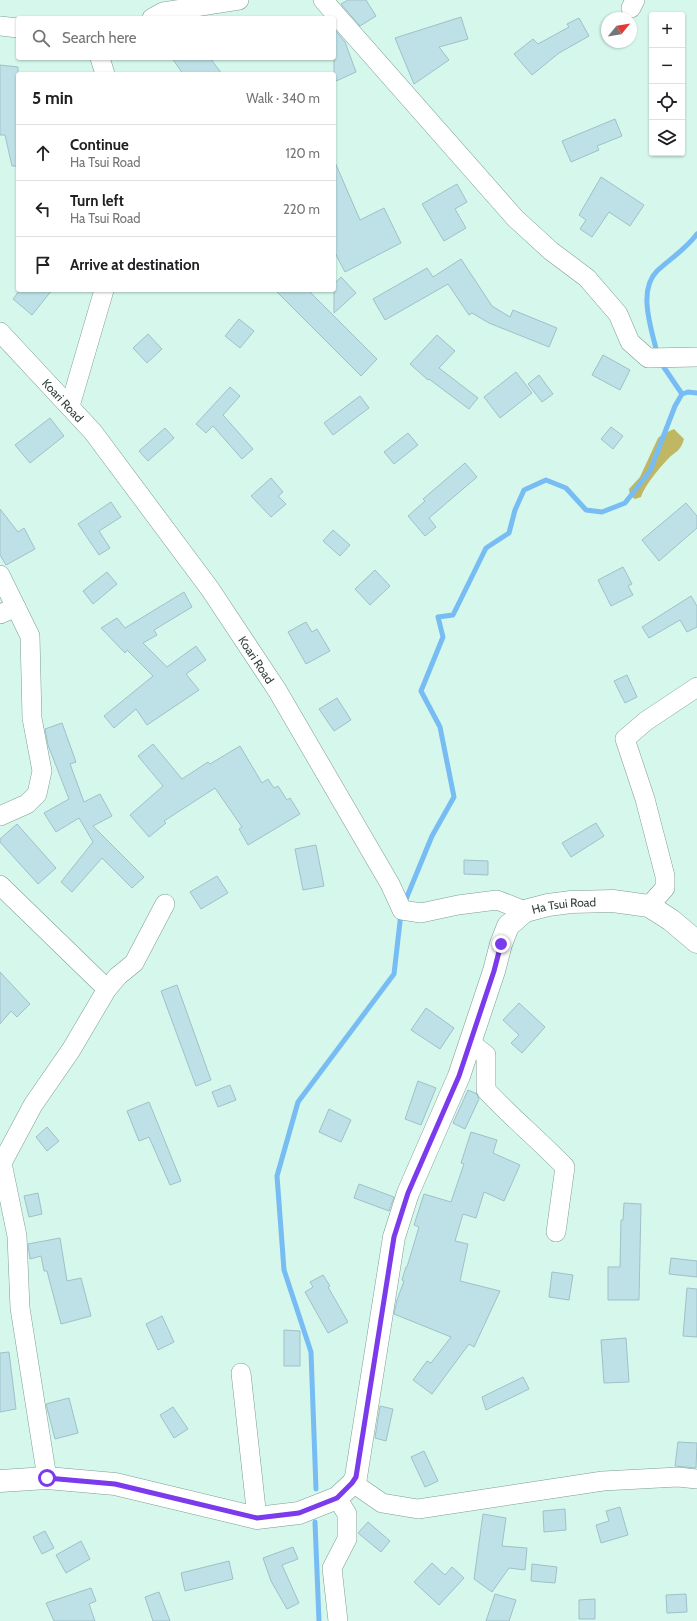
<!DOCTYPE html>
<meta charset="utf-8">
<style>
:root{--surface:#fff;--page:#f6f6f6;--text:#202124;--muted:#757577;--line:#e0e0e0}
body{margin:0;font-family:Cabin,sans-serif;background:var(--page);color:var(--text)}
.controls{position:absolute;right:12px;top:12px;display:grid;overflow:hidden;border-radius:4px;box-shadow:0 1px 3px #0004}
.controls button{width:36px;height:36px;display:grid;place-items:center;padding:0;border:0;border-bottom:1px solid var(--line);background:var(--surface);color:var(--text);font:20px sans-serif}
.compass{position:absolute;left:601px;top:12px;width:36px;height:36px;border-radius:50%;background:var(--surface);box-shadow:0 1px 3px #0004;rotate:60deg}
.stop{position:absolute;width:12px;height:12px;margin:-9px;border:3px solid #7c3aed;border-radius:50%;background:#fff}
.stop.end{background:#7c3aed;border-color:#fff;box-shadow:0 1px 4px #0008}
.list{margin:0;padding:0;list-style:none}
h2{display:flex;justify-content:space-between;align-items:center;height:52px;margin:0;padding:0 16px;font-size:17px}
h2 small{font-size:13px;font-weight:400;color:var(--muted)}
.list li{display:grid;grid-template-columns:26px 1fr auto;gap:12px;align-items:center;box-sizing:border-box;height:56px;padding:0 16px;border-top:1px solid var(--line)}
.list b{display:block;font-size:15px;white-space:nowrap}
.list p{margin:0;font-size:13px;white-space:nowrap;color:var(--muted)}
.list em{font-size:13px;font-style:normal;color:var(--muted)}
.icon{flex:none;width:22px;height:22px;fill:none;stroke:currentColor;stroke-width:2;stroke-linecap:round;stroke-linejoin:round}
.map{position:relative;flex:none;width:697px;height:1621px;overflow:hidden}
.search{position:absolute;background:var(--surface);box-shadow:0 1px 3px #0004;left:16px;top:16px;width:320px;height:44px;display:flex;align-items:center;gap:10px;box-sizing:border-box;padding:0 14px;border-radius:4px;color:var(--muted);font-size:15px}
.panel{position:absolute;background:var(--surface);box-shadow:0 1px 3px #0004;left:16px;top:72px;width:320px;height:220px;border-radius:4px}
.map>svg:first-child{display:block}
</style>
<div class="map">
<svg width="697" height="1621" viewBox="0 0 697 1621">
<rect width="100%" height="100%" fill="#d5f7ec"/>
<path fill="#bfb764" d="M 674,429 L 684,439 C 680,452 677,450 669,458 C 660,467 645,485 641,497 L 635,499 L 630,496 L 629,489 L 640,477 L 658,438 L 663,434 Z"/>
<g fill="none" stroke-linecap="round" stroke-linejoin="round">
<path stroke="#77bcf3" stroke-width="5" d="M 657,353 C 652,330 637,291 657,271 C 671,258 685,250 697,234
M 682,394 L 688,392 L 697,393
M 404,904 L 432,836 L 454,797 L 440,727 L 421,691 L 443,637 L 438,617 L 453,615 L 486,548 L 509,533 L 515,510 L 524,490 L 546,480 L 566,488 L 586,510 L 602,512 L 625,503 L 650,471 L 675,406 L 682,394 L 661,363
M 316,1489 L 311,1352 L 284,1270 L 277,1176 L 298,1102 L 394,974 L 401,913
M 315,1522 L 319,1621"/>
</g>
<path fill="#bee1e7" stroke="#9fc1c7" d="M 348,0 L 366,0 L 376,16 L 360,26 L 341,4 Z
M 461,17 L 468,39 L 439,47 L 449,60 L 414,84 L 395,38 Z
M 579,18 L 589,36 L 559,53 L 532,75 L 514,54 L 533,39 L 538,44 L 569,27 L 567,24 Z
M 334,29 L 345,42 L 356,72 L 334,82 Z
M 172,58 L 210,58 L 222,74 L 183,74 Z
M 0,65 L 18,67 L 18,166 L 12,166 L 5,135 L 0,135 Z
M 615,119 L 622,136 L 597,146 L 599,150 L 571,162 L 562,141 Z
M 334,160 L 360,220 L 384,208 L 401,243 L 345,272 L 334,251 Z
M 601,177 L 644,205 L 630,226 L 609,212 L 592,237 L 580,229 L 586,220 L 579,215 Z
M 457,184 L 467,202 L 455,209 L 466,228 L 444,241 L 422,204 Z
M 461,259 L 492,306 L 510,317 L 513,310 L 557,328 L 549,347 L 489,323 L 472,313 L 469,315 L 448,284 L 385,320 L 373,299 L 427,268 L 433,277 Z
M 341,277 L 356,293 L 334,313 L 334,284 Z
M 20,290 L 52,290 L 32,315 L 13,299 Z
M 275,290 L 308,290 L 377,359 L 361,376 Z
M 239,319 L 254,331 L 240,348 L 225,336 Z
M 148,334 L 162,349 L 147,363 L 133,348 Z
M 437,335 L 455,351 L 439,368 L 478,398 L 469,409 L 429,379 L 428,380 L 410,364 Z
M 603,355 L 630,370 L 620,390 L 592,375 Z
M 516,372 L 532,393 L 500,418 L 484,397 Z
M 539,375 L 553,394 L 542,402 L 528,384 Z
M 230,387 L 240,396 L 223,415 L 253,449 L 242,459 L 213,426 L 206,433 L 196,424 Z
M 360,396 L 369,408 L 333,435 L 324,423 Z
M 50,418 L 64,436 L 30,463 L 15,445 Z
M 611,427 L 623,436 L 613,449 L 601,439 Z
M 165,428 L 174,438 L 148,461 L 139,451 Z
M 408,433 L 418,445 L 394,464 L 384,452 Z
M 465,463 L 477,477 L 429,518 L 436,527 L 425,536 L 408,516 L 425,501 L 423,499 Z
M 271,478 L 283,492 L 278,496 L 286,504 L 271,517 L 251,496 Z
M 111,502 L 121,517 L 99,531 L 110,548 L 99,555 L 78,524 Z
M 686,503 L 697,516 L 697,528 L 659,561 L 642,540 Z
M 0,509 L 18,532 L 24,528 L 35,549 L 6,565 L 0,555 Z
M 333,530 L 350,545 L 340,556 L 323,541 Z
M 623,567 L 632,584 L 628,586 L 633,595 L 611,606 L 598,580 Z
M 375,570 L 390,586 L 370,605 L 355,589 Z
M 107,572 L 117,584 L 93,604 L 83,591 Z
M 184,592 L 192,607 L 154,630 L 157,635 L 143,643 L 167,667 L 196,646 L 206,660 L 186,674 L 199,690 L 147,725 L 136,709 L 114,728 L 104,716 L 153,676 L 127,650 L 125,653 L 101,628 L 117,618 L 125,628 Z
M 691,596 L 697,606 L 697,627 L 687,632 L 680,620 L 649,638 L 642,627 Z
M 306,622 L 312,632 L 317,629 L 330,651 L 306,664 L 288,632 Z
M 627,675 L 637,697 L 625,703 L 614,681 Z
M 337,698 L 351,720 L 334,731 L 319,709 Z
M 62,723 L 76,762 L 70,764 L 84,802 L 100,794 L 112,816 L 93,826 L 144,877 L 132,888 L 102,858 L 72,892 L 61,882 L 93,842 L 79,818 L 56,832 L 44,813 L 69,799 L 48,745 L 45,729 Z
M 153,744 L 182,779 L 208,762 L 210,764 L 240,746 L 262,783 L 268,779 L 274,788 L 278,786 L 287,800 L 290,798 L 300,814 L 248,845 L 239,829 L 242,827 L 215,788 L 164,821 L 166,823 L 149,837 L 130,815 L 163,786 L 138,756 Z
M 596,823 L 604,836 L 571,857 L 562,843 Z
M 17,824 L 56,868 L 38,884 L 0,842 L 0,839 Z
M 316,845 L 324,886 L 303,890 L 295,849 Z
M 464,860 L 488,861 L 488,875 L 464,874 Z
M 217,876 L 228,893 L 201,909 L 190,892 Z
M 0,972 L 30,1004 L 17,1017 L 11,1011 L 0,1024 Z
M 177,985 L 211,1080 L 196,1086 L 161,991 Z
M 519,1003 L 545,1027 L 522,1053 L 511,1043 L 519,1035 L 503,1020 Z
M 426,1008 L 454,1028 L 440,1049 L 411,1030 Z
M 418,1081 L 436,1088 L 421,1125 L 405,1119 Z
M 230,1085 L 236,1100 L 218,1107 L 212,1092 Z
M 468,1090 L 477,1094 L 479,1099 L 465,1129 L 453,1123 Z
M 149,1102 L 181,1181 L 170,1185 L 149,1137 L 139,1141 L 127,1111 Z
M 329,1109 L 351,1120 L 341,1142 L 319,1132 Z
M 47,1127 L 59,1141 L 47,1151 L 36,1137 Z
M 471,1132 L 497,1140 L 493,1153 L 520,1165 L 504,1201 L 484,1192 L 476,1218 L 463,1214 L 455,1241 L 468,1244 L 460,1281 L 500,1291 L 474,1347 L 469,1344 L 432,1394 L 413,1380 L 427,1361 L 431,1363 L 451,1337 L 394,1314 L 397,1300 L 404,1281 L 402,1280 L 406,1267 L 407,1267 L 419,1227 L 414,1225 L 424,1194 L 451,1202 L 464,1164 L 461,1163 Z
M 359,1184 L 394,1197 L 389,1211 L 354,1198 Z
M 38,1193 L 42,1214 L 29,1217 L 24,1196 Z
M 624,1203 L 641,1204 L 639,1300 L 608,1300 L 608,1267 L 620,1267 L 621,1220 L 623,1220 Z
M 60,1238 L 67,1281 L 81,1278 L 91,1316 L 61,1324 L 47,1271 L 44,1271 L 41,1256 L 30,1259 L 28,1244 Z
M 671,1258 L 697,1261 L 697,1277 L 669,1274 Z
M 552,1272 L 573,1275 L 569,1300 L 549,1297 Z
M 323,1275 L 330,1286 L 328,1287 L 348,1322 L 328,1333 L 305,1292 L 313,1287 L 310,1282 Z
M 687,1288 L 697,1289 L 697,1337 L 683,1336 Z
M 162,1316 L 174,1342 L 158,1350 L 146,1324 Z
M 284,1330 L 300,1331 L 300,1366 L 284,1366 Z
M 626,1338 L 629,1382 L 604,1383 L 601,1340 Z
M 9,1352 L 16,1409 L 0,1412 L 0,1353 Z
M 523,1377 L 529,1389 L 486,1410 L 482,1397 Z
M 69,1398 L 78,1433 L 55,1439 L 46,1404 Z
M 380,1406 L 393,1409 L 386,1441 L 375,1438 Z
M 173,1407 L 188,1429 L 174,1438 L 160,1415 Z
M 678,1442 L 697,1443 L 696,1468 L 675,1466 Z
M 424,1451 L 438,1481 L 425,1487 L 411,1457 Z
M 620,1507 L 628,1535 L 601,1543 L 596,1525 L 609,1521 L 606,1511 Z
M 565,1509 L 566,1530 L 544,1532 L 543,1511 Z
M 483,1514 L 506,1518 L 502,1546 L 527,1548 L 525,1570 L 509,1568 L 492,1592 L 474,1579 Z
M 368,1522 L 390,1541 L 381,1552 L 358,1533 Z
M 45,1531 L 54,1548 L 42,1554 L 33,1537 Z
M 81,1541 L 90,1559 L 66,1573 L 56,1555 Z
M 293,1547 L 298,1559 L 282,1565 L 299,1603 L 287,1609 L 271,1581 L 263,1558 Z
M 229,1561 L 233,1579 L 185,1591 L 181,1573 Z
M 432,1563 L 445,1575 L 452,1567 L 464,1578 L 439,1605 L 414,1582 Z
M 532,1564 L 557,1567 L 555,1583 L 531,1581 Z
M 91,1588 L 96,1601 L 89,1604 L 95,1621 L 54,1621 L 46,1603 Z
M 159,1592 L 170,1621 L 153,1621 L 145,1597 Z
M 495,1594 L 516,1600 L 509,1621 L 486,1621 Z
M 686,1594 L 687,1612 L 667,1613 L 666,1595 Z
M 595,1599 L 595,1619 L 579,1619 L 579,1600 Z"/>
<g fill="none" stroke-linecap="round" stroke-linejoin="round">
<defs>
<g id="minor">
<path d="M 323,0 L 515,218 L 551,251 L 587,278 L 618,314 L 630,342 L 648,358 L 697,357"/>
<path d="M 631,8 L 635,0"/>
<path d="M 152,18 L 163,12 L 239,0"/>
<path d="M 0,26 L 18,28"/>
<path d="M 100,58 L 105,74"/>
<path id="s1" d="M 0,332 L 93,432 L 210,589 L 277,690 L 390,884 L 402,910 L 421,913 L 458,905 L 497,900 L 525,911"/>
<path d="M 70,406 L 104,290"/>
<path d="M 0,575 L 30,636 L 32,718 L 42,771 L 37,794 L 27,804 L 0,816"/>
<path d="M 0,614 L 16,607"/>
<path d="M 0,885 L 107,989 L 71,1050 L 33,1105 L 2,1163 L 17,1236 L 20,1308 L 47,1478"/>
<path d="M 649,906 L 665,888 L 665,876 L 645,799 L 625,739 L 646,721 L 697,687"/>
<path d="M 107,989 L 118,976 L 134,963 L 165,904"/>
<path d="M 471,1043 L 486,1055 L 486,1090 C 511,1117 539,1140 565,1167 L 556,1232"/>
<path d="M 241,1373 L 257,1518"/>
<path d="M 353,1483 L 382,1503 L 418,1509 L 603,1481 L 678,1477 L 697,1479"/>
<path d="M 337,1498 L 347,1514 L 347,1539 L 332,1568 L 338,1621"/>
</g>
<g id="tertiary">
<path id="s2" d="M 0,1481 L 47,1478 L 115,1484 L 257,1518 L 299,1513 L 337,1498 L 353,1483 L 356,1477 L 394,1237 L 408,1193 L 459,1076 L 494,971 L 501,944 L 508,926 L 525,911 L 548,905 L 571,902 L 613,901 L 649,906 L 671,920 L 697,942"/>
</g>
</defs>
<use href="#minor" stroke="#7e9d93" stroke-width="20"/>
<use href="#tertiary" stroke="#7e9d93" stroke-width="23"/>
<use href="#minor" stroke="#fff" stroke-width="19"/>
<use href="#tertiary" stroke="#fff" stroke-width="22"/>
</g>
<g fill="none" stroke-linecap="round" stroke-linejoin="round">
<path stroke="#7c3aed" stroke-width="5" d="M 47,1478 L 115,1484 L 257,1518 L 299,1513 L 337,1498 L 352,1483 L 356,1477 L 394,1237 L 408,1193 L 459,1076 L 494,971 L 501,944"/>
</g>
<g text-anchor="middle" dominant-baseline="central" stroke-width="3" stroke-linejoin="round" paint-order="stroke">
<g font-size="12" fill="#323f3b" stroke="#d5f7ec">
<text stroke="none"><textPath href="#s1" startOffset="93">Koari Road</textPath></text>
<text stroke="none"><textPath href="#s1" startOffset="417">Koari Road</textPath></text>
<text stroke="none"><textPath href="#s2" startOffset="1010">Ha Tsui Road</textPath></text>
</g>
</g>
</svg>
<div class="controls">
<button>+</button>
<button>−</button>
<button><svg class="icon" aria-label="locate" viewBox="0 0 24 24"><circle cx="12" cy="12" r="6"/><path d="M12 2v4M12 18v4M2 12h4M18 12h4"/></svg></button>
<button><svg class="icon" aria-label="layers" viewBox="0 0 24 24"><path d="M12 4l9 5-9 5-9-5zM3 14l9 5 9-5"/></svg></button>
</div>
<svg class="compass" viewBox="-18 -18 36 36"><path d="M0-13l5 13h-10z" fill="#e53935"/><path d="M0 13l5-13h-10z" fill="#757577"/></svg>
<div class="stop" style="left:47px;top:1478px"></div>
<div class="stop end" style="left:501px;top:944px"></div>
<div class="search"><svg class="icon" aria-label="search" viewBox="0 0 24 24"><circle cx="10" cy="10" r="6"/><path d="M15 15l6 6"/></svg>Search here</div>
<section class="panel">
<h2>5 min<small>Walk · 340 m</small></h2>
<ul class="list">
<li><svg class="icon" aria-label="ahead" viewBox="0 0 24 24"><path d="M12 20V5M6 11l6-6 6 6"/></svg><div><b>Continue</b><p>Ha Tsui Road</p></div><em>120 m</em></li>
<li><svg class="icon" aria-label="left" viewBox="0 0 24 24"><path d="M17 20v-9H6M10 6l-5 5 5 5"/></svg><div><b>Turn left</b><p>Ha Tsui Road</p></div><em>220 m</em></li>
<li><svg class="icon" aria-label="arrive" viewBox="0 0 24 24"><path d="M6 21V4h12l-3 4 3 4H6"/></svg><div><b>Arrive at destination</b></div></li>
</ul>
</section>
</div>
